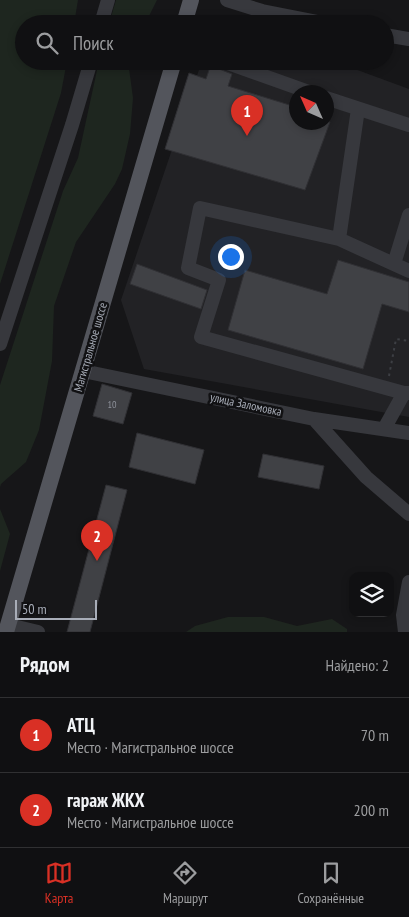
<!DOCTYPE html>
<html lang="ru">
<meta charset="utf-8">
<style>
:root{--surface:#101012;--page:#19191b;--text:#f1f3f6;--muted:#9c9d9f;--line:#303032;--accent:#d93025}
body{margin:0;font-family:"PT Sans Narrow",sans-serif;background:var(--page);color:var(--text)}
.controls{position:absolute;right:15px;bottom:15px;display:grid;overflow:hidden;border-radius:10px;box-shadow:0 2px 8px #0003}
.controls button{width:45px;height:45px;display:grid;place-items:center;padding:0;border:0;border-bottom:1px solid var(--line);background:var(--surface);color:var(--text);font:25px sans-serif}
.compass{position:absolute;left:289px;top:85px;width:45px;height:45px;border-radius:50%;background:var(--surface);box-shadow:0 2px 8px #0003;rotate:315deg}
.scale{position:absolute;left:15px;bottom:12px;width:82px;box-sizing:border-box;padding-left:5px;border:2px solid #a8adb8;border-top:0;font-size:14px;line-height:18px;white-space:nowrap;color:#a8adb8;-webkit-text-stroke:4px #111113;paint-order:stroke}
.you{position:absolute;left:230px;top:256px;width:18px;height:18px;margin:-12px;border:4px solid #fff;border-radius:50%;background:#1a73e8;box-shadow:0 0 0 8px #1a73e833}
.badge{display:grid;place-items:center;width:32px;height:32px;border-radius:50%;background:var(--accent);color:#fff;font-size:16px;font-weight:700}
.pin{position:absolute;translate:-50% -41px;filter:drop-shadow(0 1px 2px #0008)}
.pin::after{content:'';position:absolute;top:26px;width:18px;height:15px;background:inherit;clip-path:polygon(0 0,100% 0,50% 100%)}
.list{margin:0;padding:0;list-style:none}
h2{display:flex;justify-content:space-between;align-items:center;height:65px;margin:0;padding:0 20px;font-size:21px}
h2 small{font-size:16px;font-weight:400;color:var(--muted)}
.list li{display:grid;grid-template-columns:32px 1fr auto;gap:15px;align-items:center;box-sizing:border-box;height:75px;padding:0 20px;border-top:1px solid var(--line)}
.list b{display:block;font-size:19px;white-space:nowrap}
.list p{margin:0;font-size:16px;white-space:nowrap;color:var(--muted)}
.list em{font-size:16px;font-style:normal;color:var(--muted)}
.icon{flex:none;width:28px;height:28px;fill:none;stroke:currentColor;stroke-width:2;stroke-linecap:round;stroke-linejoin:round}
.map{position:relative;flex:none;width:409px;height:632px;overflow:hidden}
.search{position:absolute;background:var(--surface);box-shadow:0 2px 8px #0003;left:15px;right:15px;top:15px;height:55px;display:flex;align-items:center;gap:12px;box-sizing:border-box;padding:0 18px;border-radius:28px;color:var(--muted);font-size:19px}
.sheet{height:215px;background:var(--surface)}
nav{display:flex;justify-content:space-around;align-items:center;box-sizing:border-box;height:70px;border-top:1px solid var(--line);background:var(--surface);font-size:14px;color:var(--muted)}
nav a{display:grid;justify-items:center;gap:2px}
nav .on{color:var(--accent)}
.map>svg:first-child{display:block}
</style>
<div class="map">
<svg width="409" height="632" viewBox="0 0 409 632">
<rect width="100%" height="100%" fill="#161618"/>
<path fill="#222225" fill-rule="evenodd" d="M 202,61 L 333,61 L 409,89 L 409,417 L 144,369 L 121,300 ZM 296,92 L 326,92 L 326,122 L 296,122 Z"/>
<path fill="#1e261f" d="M 0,0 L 78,0 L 74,24 L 24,24 L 24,61 L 67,61 L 61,93 L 0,284 Z
M 116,0 L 157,0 L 145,24 L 109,24 Z
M 99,61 L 128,61 L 133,98 L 130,134 L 122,169 L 115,184 L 76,242 L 54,306 L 52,361 L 39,430 L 26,462 L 1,484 L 0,487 L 0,385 L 63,191 L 78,158 Z
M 0,509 L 10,534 L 0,571 Z
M 228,617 L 264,617 L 297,626 L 332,619 L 347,629 L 347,632 L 186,632 L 195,626 Z"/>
<path fill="#404145" stroke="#303034" d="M 212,61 L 213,61 L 215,66 L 219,69 L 232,74 L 228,86 L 296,107 L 296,122 L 330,122 L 305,190 L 165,149 L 189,73 L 206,79 Z
M 338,260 L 409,282 L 409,312 L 382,304 L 363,369 L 228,330 L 245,270 L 327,294 Z
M 137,264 L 207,290 L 201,309 L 130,284 Z
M 102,384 L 132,393 L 123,424 L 93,416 Z
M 137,433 L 204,450 L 195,484 L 129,467 Z
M 263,454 L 324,466 L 319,489 L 258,477 Z
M 106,485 L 127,490 L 90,632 L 67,632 Z"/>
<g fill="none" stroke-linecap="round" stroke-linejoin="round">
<path stroke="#3d3f44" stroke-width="2" stroke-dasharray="2.5 4" stroke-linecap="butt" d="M 389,376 L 396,339 L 409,341"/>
<path stroke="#37383d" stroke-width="14" d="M 227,0 L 262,11 L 328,24
M 101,24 L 108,0
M 385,35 L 409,39
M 222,61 L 309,92
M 326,98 L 409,125
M 358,109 L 339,239 L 200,208 L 188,268 L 219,280 L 201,337 L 404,393
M 339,239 L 409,271
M 394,264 L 409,215
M 0,344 L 72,125 L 91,61
M 83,371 L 314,419 L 409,433
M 314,419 L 366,477 L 409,514
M 384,429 L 404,393 L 409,393
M 9,625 L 38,632
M 405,632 L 403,615 L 409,582"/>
<path stroke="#53555c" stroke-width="16" d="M 184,24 L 191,0
M 6,632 L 174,61"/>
</g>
<g text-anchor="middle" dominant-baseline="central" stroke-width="5" stroke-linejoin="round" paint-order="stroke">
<g font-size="10" fill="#8e929b">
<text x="112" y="404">10</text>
</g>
<g font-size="12" fill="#a8adb8" stroke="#111113">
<text transform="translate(90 347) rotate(-74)">Магистральное шоссе</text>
<text transform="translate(246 404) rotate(12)">улица Заломовка</text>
</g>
</g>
</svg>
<div class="controls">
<button><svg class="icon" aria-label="layers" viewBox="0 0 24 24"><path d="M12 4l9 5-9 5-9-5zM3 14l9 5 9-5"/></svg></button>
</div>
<svg class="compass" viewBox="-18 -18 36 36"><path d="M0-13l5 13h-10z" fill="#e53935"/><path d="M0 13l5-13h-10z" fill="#9c9d9f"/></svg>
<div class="scale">50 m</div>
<div class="you"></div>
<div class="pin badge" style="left:247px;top:136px">1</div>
<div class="pin badge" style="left:97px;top:561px">2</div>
<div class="search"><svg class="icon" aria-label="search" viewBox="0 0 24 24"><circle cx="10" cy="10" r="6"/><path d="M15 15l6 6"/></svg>Поиск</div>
</div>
<section class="sheet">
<h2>Рядом<small>Найдено: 2</small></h2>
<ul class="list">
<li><span class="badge">1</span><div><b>АТЦ</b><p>Место · Магистральное шоссе</p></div><em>70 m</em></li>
<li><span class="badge">2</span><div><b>гараж ЖКХ</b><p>Место · Магистральное шоссе</p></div><em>200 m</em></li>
</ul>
</section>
<nav>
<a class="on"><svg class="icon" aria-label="map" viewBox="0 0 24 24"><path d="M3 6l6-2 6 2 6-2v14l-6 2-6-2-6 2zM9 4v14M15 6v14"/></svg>Карта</a>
<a><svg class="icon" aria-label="directions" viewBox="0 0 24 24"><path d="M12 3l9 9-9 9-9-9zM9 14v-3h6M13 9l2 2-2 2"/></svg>Маршрут</a>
<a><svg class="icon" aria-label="saved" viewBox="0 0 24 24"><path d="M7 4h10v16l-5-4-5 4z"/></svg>Сохранённые</a>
</nav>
